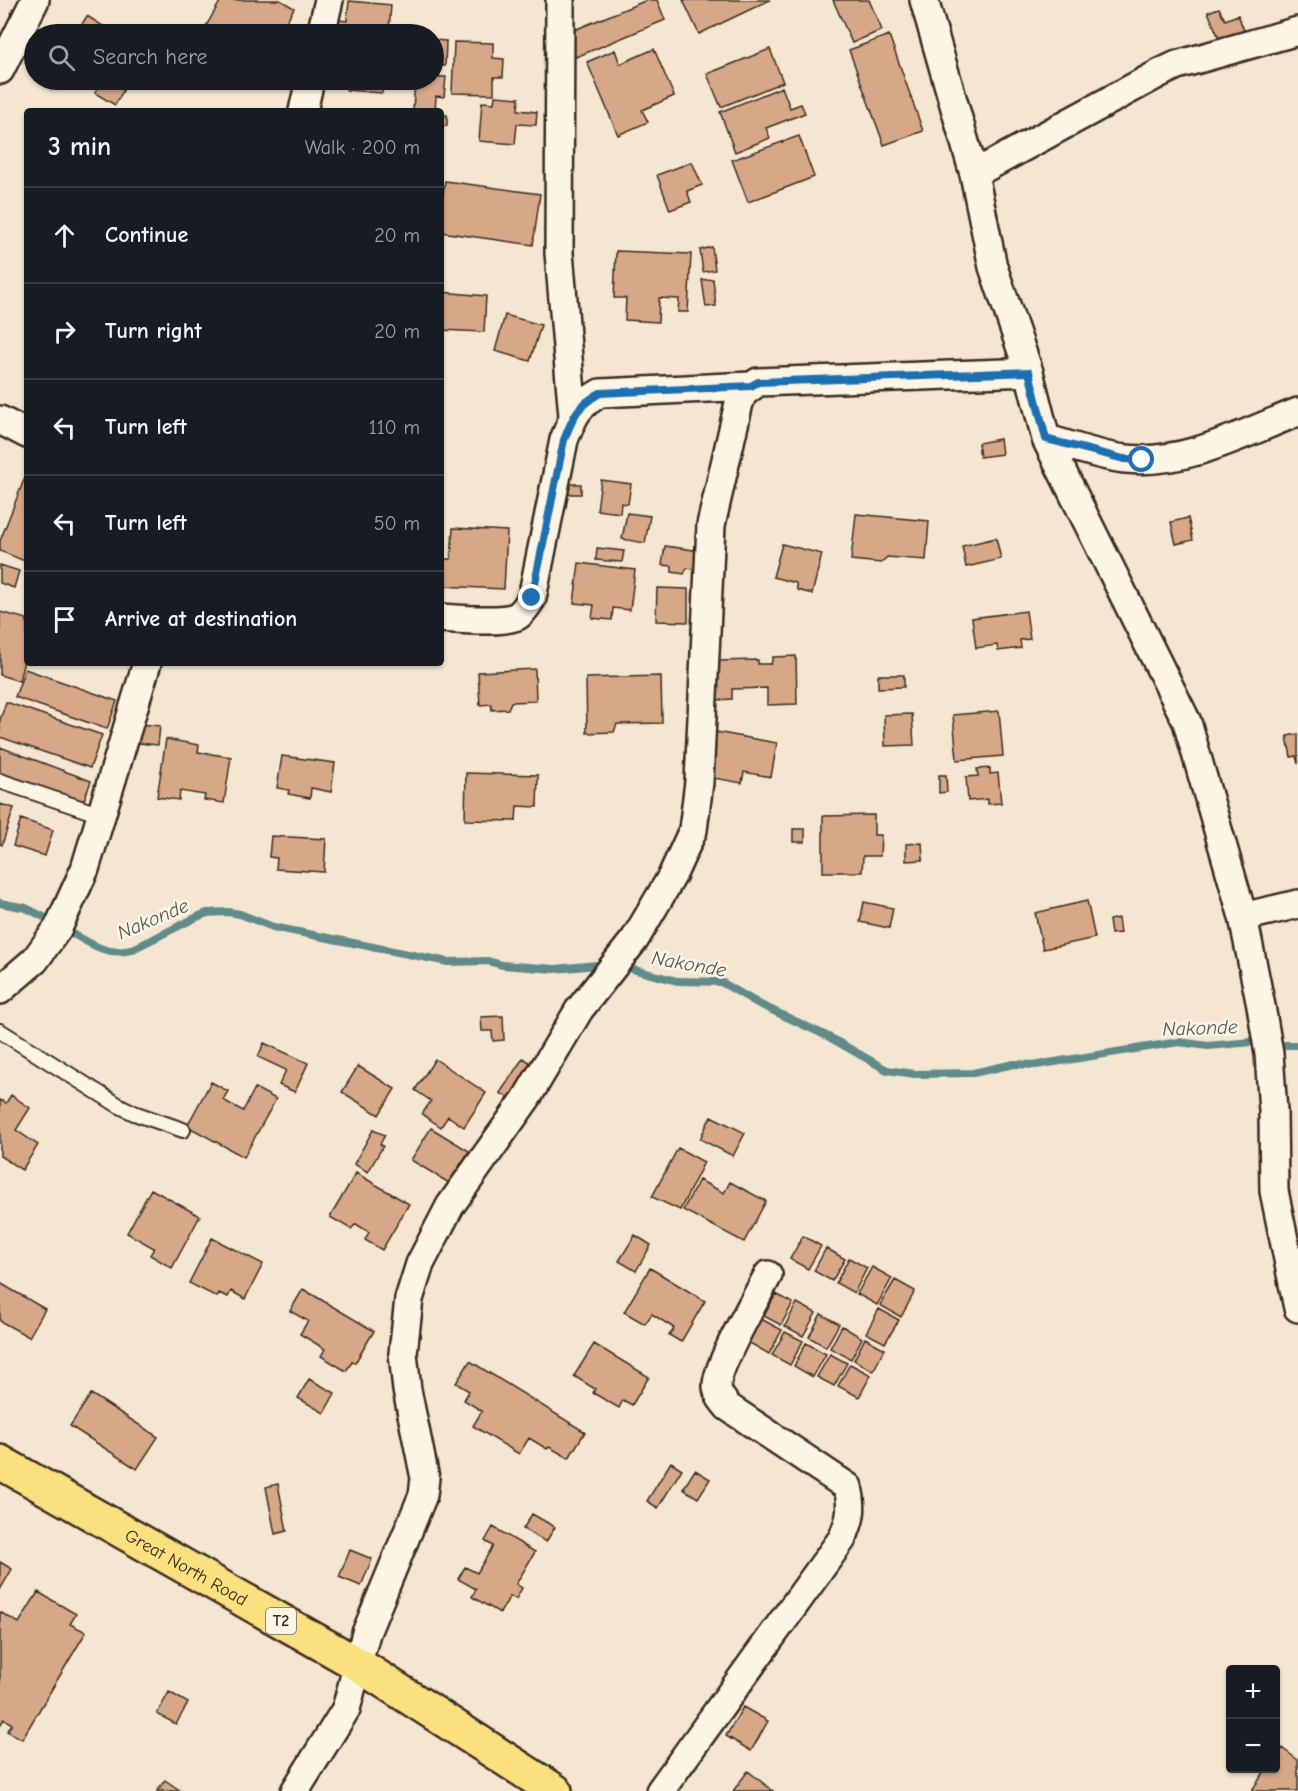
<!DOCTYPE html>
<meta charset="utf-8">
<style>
:root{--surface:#171b24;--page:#20242c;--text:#f1f3f6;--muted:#9ea1a6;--line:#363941}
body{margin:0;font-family:"Comic Neue",sans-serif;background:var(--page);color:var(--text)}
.controls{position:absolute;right:18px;bottom:18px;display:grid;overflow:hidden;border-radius:6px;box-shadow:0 2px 4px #0004}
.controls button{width:54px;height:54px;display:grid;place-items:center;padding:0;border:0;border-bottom:2px solid var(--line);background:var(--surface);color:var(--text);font:30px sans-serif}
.stop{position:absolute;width:18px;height:18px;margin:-14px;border:4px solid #1f6fb2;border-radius:50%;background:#fff}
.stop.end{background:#1f6fb2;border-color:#fff;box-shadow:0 2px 6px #0008}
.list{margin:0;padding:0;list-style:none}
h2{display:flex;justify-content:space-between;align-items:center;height:78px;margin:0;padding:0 24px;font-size:26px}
h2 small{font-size:20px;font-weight:400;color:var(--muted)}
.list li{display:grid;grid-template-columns:39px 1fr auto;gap:18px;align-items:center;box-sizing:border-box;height:96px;padding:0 24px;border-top:2px solid var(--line)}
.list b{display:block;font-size:22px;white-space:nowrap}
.list em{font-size:20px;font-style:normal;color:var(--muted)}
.icon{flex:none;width:33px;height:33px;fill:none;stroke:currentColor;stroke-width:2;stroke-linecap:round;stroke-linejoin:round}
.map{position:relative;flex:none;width:1298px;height:1791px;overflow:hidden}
.search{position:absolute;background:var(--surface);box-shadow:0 2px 4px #0004;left:24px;top:24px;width:420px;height:66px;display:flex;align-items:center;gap:15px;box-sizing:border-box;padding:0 21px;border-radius:33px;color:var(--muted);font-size:22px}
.panel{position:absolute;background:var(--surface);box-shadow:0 2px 4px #0004;left:24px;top:108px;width:420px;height:558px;border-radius:6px}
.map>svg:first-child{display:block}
</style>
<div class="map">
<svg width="1298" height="1791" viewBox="0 0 1298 1791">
<rect width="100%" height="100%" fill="#f5e6d2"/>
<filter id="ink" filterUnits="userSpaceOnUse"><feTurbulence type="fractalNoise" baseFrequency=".0167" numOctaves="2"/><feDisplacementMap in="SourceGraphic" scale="12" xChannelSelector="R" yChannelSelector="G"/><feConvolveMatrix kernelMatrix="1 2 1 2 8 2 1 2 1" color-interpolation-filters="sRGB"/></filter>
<g filter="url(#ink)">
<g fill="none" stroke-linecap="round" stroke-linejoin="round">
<path stroke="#618b89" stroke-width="8" d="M 0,903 L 26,908 L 48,919
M 71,933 C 92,944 106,956 131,950 L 197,917 L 207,913 L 228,912 L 240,914 L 273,927 L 448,962 L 488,961 L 502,965 L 555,969 L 607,964
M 620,966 L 677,981 L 721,982 L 759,1004 L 829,1037 L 887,1070 L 915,1074 L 973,1073 L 1014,1064 L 1036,1065 L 1179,1042 L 1208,1046 L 1263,1041 L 1278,1045 L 1298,1045"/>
</g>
<path fill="#d7a888" stroke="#3b2a1e" stroke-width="1.5" d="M 221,0 L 280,0 L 294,8 L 279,34 L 253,34 L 238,26 L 233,34 L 217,34 L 205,28 Z
M 647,0 L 657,0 L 665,20 L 576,57 L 567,33 Z
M 683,0 L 770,0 L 699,34 Z
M 833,0 L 869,0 L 882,30 L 852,43 Z
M 349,1 L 391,5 L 389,29 L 400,30 L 400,34 L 330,34 L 332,19 L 347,21 Z
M 1219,8 L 1225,20 L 1238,15 L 1246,35 L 1222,45 L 1208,12 Z
M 87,16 L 103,26 L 98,34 L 76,34 Z
M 889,35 L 923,131 L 884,145 L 849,50 Z
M 434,40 L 446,41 L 445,66 L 439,65 L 439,77 L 446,77 L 444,97 L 436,96 L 435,111 L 413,110 L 415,80 L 434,80 Z
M 454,42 L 493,43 L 493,58 L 504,59 L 503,77 L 494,77 L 494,94 L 452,93 Z
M 654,49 L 674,96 L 642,110 L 648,122 L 618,135 L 587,62 L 615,50 L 620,64 Z
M 770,49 L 783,82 L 721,107 L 707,74 Z
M 103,80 L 129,80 L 115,105 L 95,93 Z
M 347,80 L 396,80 L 396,83 L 383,82 L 382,93 L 346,90 Z
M 782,87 L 790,108 L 801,104 L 805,113 L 766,128 L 770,138 L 735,152 L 720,112 Z
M 495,96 L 519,98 L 518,110 L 537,112 L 536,125 L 517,124 L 515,144 L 479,141 L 482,102 L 494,103 Z
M 441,115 L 447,115 L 447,126 L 441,126 Z
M 799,136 L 814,177 L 748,202 L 732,160 Z
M 692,162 L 702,185 L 687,191 L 691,202 L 670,210 L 657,175 Z
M 445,181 L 540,194 L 533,245 L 441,232 L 441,207 Z
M 712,247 L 715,270 L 703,272 L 700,250 Z
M 616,251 L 691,254 L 688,312 L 678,312 L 679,299 L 659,298 L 658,322 L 625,320 L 626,298 L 614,298 Z
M 713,279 L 716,306 L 706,307 L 702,280 Z
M 441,292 L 486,296 L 484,332 L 441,330 Z
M 505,315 L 541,325 L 530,361 L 495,351 Z
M 1000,439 L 1002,454 L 980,457 L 978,443 Z
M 27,472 L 27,562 L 0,551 L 0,541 Z
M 601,480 L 631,484 L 628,504 L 621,503 L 620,513 L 597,510 Z
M 568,484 L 581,484 L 581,494 L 568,494 Z
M 627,513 L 650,516 L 645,543 L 622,539 Z
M 856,514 L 929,521 L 926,560 L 887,557 L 881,563 L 851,560 Z
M 1188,518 L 1193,540 L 1176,544 L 1171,522 Z
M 453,528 L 507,531 L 504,589 L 441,586 L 442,559 L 451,559 Z
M 996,538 L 1001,559 L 966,567 L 962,546 Z
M 782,544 L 822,554 L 812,594 L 797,590 L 796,583 L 773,577 Z
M 665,546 L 701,551 L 699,570 L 687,568 L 684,574 L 672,572 L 672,566 L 662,565 Z
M 597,548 L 624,551 L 622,562 L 596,560 Z
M 579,563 L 635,570 L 630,610 L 613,608 L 612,620 L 592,618 L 594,605 L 574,603 Z
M 0,565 L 19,571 L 14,588 L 0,583 Z
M 657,588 L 688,589 L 688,622 L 656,621 Z
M 1026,611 L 1030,639 L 1020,640 L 1021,648 L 998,651 L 997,645 L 976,648 L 972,618 Z
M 0,612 L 27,619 L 27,649 L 19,681 L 0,675 Z
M 796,656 L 797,704 L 767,705 L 767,688 L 732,689 L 732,699 L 717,700 L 717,661 L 758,660 L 758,664 L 771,664 L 773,657 Z
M 25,669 L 117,701 L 107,729 L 15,697 Z
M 535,669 L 536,701 L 511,702 L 508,709 L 492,710 L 491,704 L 480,705 L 478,672 Z
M 878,675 L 904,675 L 904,687 L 878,688 Z
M 661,676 L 662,723 L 617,724 L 614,732 L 587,733 L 586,678 Z
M 6,702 L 102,735 L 90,768 L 0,737 L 0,720 Z
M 999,711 L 1003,756 L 957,760 L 953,715 Z
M 912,714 L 914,745 L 885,746 L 884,715 Z
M 141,724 L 160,726 L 158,745 L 139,743 Z
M 716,732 L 777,743 L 771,777 L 744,772 L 742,783 L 708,777 Z
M 1298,734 L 1298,764 L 1296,756 L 1291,757 L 1287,736 Z
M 166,739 L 199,745 L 198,752 L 231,757 L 224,803 L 204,800 L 205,795 L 180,791 L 179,800 L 157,797 Z
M 0,747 L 91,781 L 80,811 L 0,781 Z
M 282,756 L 335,763 L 331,792 L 311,788 L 310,798 L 288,794 L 289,790 L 277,788 Z
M 990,768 L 990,774 L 998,773 L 1001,803 L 988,804 L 988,799 L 968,801 L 966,777 L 978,776 L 977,769 Z
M 466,773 L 538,775 L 537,807 L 517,806 L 516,821 L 465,820 Z
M 939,775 L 946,775 L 947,792 L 939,793 Z
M 0,804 L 14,808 L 2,845 L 0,844 Z
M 874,815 L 874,835 L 881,835 L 880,856 L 863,856 L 862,872 L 823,872 L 823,816 Z
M 21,819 L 53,830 L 45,856 L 13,846 Z
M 793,829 L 805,829 L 805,842 L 793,842 Z
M 271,836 L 326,839 L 324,872 L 276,869 L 277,858 L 269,857 Z
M 922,843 L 923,860 L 906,861 L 906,844 Z
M 1087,901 L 1095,938 L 1043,949 L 1035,913 Z
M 864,902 L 893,908 L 889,928 L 860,922 Z
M 1118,918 L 1120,933 L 1111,934 L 1109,920 Z
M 503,1016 L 504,1040 L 493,1041 L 492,1031 L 482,1031 L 481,1017 Z
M 264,1043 L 308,1063 L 295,1092 L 279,1085 L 286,1070 L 258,1057 Z
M 523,1058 L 533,1065 L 511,1099 L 500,1093 Z
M 435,1059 L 486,1093 L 464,1127 L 448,1116 L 441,1127 L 422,1114 L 431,1101 L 415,1090 Z
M 358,1066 L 395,1089 L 379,1115 L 342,1092 Z
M 211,1082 L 228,1091 L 223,1100 L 243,1111 L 255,1088 L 276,1099 L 244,1157 L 187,1126 Z
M 11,1095 L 30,1108 L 16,1130 L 38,1145 L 22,1170 L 0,1156 L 0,1100 L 6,1103 Z
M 711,1116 L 745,1133 L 733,1156 L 700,1139 Z
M 431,1128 L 469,1151 L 449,1183 L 411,1160 Z
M 373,1130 L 385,1135 L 380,1144 L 383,1146 L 368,1172 L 354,1164 Z
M 678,1148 L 704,1162 L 680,1210 L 652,1197 Z
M 356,1173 L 409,1204 L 382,1250 L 365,1240 L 369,1232 L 356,1224 L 351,1229 L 330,1217 Z
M 699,1180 L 724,1193 L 730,1182 L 766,1201 L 744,1242 L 683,1210 Z
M 151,1189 L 200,1216 L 172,1268 L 150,1255 L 154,1248 L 127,1233 Z
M 635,1235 L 651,1245 L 636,1271 L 619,1261 Z
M 803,1236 L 821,1246 L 808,1269 L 790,1259 Z
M 212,1238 L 263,1264 L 245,1299 L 231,1291 L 228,1297 L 219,1293 L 217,1297 L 189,1283 Z
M 826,1248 L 845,1259 L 832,1281 L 814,1271 Z
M 849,1258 L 867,1268 L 854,1293 L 836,1283 Z
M 872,1267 L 892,1278 L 877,1305 L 857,1294 Z
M 650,1268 L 705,1301 L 681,1342 L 669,1335 L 674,1328 L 652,1314 L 645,1324 L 624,1312 Z
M 895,1280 L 915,1291 L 901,1317 L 880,1305 Z
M 0,1283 L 45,1309 L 29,1337 L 0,1321 Z
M 303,1289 L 374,1331 L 355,1363 L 352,1362 L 346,1371 L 321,1356 L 325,1349 L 300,1334 L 308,1321 L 290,1311 Z
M 776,1294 L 793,1303 L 781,1325 L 764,1316 Z
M 797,1303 L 816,1313 L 803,1336 L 785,1326 Z
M 879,1309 L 899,1320 L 885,1343 L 866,1333 Z
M 821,1314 L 839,1324 L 826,1347 L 809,1337 Z
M 761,1319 L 782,1330 L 769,1354 L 748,1342 Z
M 842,1326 L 862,1338 L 851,1359 L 830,1348 Z
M 785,1332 L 803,1341 L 790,1365 L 772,1355 Z
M 865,1338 L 885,1349 L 873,1371 L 854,1360 Z
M 806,1343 L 826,1354 L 813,1377 L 794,1366 Z
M 594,1344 L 649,1377 L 632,1405 L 623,1400 L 619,1408 L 593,1393 L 595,1389 L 574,1376 Z
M 830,1354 L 847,1363 L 834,1386 L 817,1377 Z
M 470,1361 L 585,1432 L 569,1458 L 549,1447 L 547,1449 L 529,1438 L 519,1454 L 473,1426 L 482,1411 L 464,1400 L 469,1391 L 456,1383 Z
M 850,1364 L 871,1375 L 859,1397 L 838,1386 Z
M 309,1379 L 335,1393 L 324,1413 L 298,1398 Z
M 91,1394 L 158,1437 L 137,1469 L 70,1426 Z
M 671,1462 L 682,1469 L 658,1508 L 647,1501 Z
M 695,1470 L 710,1479 L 698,1498 L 683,1489 Z
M 278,1484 L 287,1531 L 275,1534 L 266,1487 Z
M 532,1514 L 555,1527 L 546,1542 L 523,1529 Z
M 493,1527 L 535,1552 L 516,1584 L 522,1588 L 516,1599 L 510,1596 L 500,1613 L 472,1597 L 476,1589 L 458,1579 L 465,1567 L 477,1573 L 493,1546 L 485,1541 Z
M 350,1550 L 372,1559 L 361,1586 L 339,1577 Z
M 0,1562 L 12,1569 L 0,1590 Z
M 38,1592 L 76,1614 L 70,1624 L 86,1632 L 22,1739 L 7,1731 L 12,1724 L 4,1719 L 0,1726 L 0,1612 L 19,1623 Z
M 169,1692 L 188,1703 L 176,1724 L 157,1714 Z
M 743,1707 L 768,1721 L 751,1751 L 726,1736 Z
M 1282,1748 L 1298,1760 L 1298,1791 L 1254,1791 L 1252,1790 L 1267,1768 L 1276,1768 L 1276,1757 Z
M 748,1771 L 773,1791 L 733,1791 Z
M 165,1780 L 181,1791 L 157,1791 Z"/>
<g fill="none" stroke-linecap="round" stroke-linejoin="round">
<defs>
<path id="service" d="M 0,781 L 101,815
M 0,1031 L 118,1105 L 134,1113 L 183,1130"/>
<path id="minor" d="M 560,0 L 559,253 L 573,416
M 924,0 L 974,174 L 993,267 L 1029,372 L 1046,439 L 1187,722 L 1243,917 L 1261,1006 L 1269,1054 L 1273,1111 L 1274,1191 L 1298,1308
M 321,34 L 329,0
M 0,70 L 35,0
M 303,111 L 310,80
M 974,174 L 1160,73 L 1177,65 L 1298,31
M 0,420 L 27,434
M 1046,439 C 1071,445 1101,457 1126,459 C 1186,465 1244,433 1298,412
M 441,618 C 458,619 503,623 517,616 C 524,612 528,604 532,598 L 564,440 C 574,415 576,407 600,393 L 751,386
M 1243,917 L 1298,904
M 0,990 L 35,960 L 58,928 L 85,869 L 147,663
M 295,1791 L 346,1709 L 366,1633 L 423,1495 L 425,1478 L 407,1390 L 403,1353 L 409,1299 L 420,1264 L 450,1206 L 526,1099 L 579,1010 L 635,939 L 672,876 L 693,830 L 699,782 L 711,525 L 739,403 L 743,393 L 758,382 L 1029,372
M 660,1791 L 842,1539 C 851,1519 853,1509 848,1487 L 728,1407 C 723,1401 717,1394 717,1386 C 716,1366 757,1297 768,1275"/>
<g id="trunk">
<path id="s1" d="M 0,1462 L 359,1665 L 555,1791"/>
</g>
</defs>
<use href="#service" stroke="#3b2a1e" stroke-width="18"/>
<use href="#minor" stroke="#3b2a1e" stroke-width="32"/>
<use href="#trunk" stroke="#3b2a1e" stroke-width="38"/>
<use href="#service" stroke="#fcf5e5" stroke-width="14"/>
<use href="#minor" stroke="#fcf5e5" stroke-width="27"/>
<use href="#trunk" stroke="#fbe080" stroke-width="33"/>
</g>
</g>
<g fill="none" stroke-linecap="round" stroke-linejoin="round" filter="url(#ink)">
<path stroke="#1f6fb2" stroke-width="8" d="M 532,598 L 564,440 C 574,415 576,407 600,393 L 751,386 L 758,382 L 1029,372 L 1046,439 L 1124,459 L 1142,460"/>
</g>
<g text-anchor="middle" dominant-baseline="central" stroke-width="5" stroke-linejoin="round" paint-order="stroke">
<rect fill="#fcf5e5" stroke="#75675a" stroke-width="1.5" x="266" y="1608" width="30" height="26" rx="4.5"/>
<g font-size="16" font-weight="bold" fill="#3b2a1e">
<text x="281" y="1621">T2</text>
</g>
<g font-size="18" fill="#3b2a1e" stroke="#fcf5e5">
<text stroke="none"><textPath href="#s1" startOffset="214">Great North Road</textPath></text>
</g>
<g font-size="20" font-style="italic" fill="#4e5a53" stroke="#fcf5e5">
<text transform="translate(153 919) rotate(-23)">Nakonde</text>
<text transform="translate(689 964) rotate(10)">Nakonde</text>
<text transform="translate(1200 1028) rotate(-2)">Nakonde</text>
</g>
</g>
</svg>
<div class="controls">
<button>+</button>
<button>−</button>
</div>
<div class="stop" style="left:1142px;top:460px"></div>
<div class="stop end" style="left:532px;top:598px"></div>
<div class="search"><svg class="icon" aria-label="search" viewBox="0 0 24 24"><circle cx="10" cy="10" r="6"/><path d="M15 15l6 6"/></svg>Search here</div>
<section class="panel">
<h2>3 min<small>Walk · 200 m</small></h2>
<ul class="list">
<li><svg class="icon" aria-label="ahead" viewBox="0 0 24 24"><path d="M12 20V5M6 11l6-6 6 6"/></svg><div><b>Continue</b></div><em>20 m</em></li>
<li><svg class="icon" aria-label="right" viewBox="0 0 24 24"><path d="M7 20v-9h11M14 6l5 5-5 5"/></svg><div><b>Turn right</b></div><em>20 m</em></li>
<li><svg class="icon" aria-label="left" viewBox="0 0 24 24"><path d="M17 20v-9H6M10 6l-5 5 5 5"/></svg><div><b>Turn left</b></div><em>110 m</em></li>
<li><svg class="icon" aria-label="left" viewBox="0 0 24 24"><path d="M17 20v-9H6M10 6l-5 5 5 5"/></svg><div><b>Turn left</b></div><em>50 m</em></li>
<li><svg class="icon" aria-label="arrive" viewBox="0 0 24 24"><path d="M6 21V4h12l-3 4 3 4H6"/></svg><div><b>Arrive at destination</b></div></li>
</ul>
</section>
</div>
